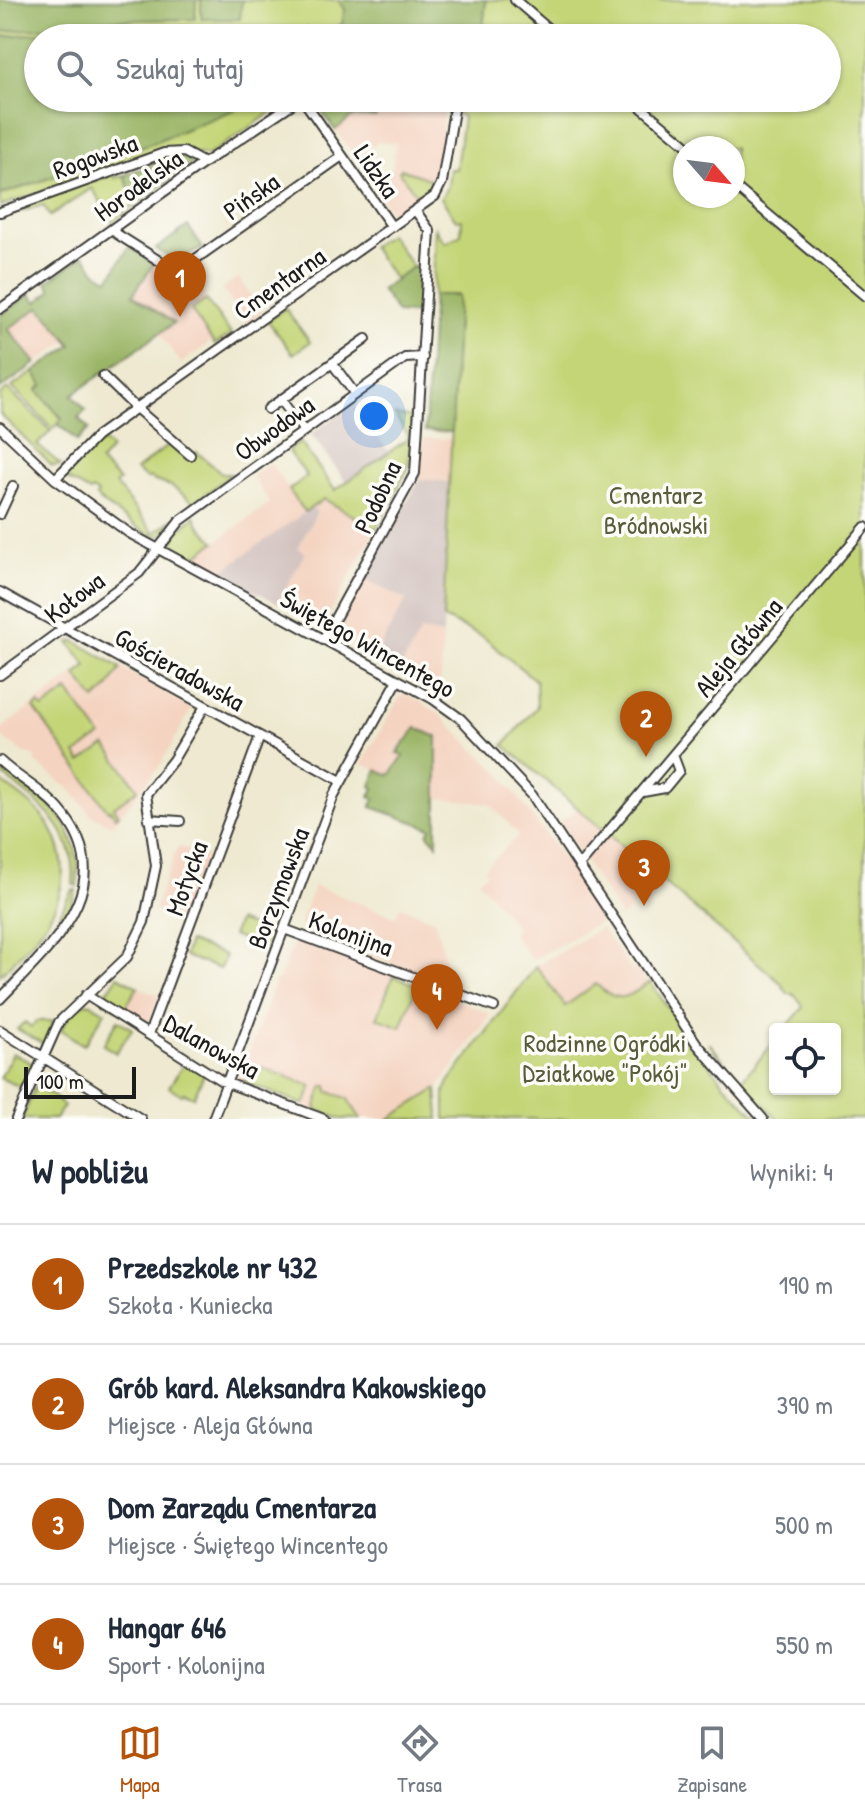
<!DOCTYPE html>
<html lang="pl">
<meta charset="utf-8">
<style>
:root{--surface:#fff;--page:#f2f2f3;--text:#1f2937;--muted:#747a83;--line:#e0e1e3;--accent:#b45309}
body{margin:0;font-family:"Patrick Hand",sans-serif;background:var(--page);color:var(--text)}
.controls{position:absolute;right:24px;bottom:24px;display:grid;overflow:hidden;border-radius:8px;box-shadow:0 2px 6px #0004}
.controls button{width:72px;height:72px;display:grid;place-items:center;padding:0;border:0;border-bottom:2px solid var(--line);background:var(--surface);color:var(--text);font:40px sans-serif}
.compass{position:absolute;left:673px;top:136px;width:72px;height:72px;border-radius:50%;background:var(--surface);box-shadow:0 2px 6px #0004;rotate:118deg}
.scale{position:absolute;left:24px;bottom:20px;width:112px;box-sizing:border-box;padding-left:8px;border:4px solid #1c1c1c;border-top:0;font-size:22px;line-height:28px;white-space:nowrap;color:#1c1c1c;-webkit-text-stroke:6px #fdfcf7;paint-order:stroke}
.you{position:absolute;left:374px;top:416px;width:28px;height:28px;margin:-20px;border:6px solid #fff;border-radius:50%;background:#1a73e8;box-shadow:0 0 0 12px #1a73e833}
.badge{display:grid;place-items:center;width:52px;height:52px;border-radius:50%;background:var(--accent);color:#fff;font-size:26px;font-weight:700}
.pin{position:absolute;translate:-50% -66px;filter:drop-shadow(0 2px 4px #0008)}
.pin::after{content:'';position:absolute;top:42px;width:28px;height:24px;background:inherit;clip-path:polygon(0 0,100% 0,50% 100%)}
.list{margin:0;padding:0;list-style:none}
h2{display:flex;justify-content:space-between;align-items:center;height:104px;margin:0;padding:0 32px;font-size:34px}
h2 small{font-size:26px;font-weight:400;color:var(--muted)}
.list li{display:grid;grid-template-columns:52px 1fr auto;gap:24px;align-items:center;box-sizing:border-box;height:120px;padding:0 32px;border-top:2px solid var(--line)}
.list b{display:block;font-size:30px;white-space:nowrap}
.list p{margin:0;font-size:26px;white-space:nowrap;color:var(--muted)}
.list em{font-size:26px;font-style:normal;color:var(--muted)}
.icon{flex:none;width:44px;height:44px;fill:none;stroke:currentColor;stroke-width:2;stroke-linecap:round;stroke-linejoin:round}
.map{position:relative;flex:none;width:865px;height:1119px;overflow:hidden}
.search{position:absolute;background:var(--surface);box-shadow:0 2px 6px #0004;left:24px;right:24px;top:24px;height:88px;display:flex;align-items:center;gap:20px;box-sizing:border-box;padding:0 28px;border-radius:44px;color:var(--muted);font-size:30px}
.sheet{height:584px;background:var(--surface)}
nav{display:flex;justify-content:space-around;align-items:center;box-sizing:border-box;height:112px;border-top:2px solid var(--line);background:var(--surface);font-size:22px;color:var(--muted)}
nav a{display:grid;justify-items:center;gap:4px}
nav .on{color:var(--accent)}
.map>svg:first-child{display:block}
</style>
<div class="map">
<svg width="865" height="1119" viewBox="0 0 865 1119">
<rect width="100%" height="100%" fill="#fdfcf7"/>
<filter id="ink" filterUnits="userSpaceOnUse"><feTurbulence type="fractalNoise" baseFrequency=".0125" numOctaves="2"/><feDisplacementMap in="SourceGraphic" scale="16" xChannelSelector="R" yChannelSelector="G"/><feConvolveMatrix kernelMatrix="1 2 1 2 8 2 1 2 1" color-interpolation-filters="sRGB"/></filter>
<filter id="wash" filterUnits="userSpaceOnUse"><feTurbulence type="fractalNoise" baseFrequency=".006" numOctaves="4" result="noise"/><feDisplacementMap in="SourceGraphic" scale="32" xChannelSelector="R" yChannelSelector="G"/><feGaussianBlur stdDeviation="1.8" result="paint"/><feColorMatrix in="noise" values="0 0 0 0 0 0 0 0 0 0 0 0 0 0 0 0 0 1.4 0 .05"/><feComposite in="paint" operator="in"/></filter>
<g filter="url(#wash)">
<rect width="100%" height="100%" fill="#eee9d0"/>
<path fill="#f4d3c0" d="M 374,98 L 446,98 L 435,181 L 401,169 L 399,172 L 421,200 L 402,213 L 391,212 L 371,183 L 392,168 L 396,143 L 377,142 L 356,158 L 335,130 L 352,117 L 375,116 Z
M 154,263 L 187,283 L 193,278 L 207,299 L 191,311 L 212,341 L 181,363 L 159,333 L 173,322 L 133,295 Z
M 238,277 L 262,312 L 247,323 L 222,289 Z
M 40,306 L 68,340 L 36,363 L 8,328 Z
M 424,438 L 452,439 L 449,482 L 420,479 Z
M 270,463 L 305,512 L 224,571 L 219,573 L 193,558 L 270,503 L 252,476 Z
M 324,499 L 376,529 L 325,622 L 317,624 L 278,603 L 305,553 L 298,549 L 317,513 L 312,507 Z
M 364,579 L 407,600 L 375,656 L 339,636 L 337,628 Z
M 421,631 L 443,635 L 440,690 L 400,669 Z
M 100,656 L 192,708 L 159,767 L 112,825 L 91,815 L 71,790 L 35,762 L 36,758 L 29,754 L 27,755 L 0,736 L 2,728 Z
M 407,694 L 437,712 L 503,777 L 571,869 L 600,922 L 532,960 L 512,933 L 517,928 L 478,880 L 487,873 L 484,868 L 519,835 L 490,804 L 438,798 L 437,737 L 417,728 L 398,754 L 405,754 L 390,775 L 362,764 L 399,698 Z
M 578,809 L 656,877 L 622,918 L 559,822 Z
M 178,846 L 206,856 L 199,877 L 203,879 L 184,920 L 154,909 Z
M 314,886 L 396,917 L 400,906 L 435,920 L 452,986 L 304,930 L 300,923 Z
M 601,928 L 632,970 L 637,968 L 648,984 L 635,994 L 622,997 L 608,993 L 595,984 L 565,1007 L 536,966 Z
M 300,941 L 322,952 L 324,950 L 393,976 L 377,1018 L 401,1027 L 417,985 L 488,1012 L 489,1017 L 437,1089 L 389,1119 L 338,1119 L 239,1080 L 276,980 L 279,980 L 293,944 Z
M 138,987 L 159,995 L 149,1023 L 145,1026 L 122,1012 Z"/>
<path fill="#d0c0bc" d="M 354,404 L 389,452 L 346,482 L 311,434 Z
M 420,479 L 449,482 L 443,635 L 421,631 L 400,669 L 375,656 L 406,600 L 364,579 Z
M 312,507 L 317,512 L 298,548 L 305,553 L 278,603 L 219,573 Z"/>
<path fill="#c4d578" stroke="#70784a" stroke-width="2" fill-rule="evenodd" d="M 0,0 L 475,0 L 472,38 L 38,38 L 38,98 L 293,98 L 207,156 L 178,149 L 158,152 L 0,206 Z
M 486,0 L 865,0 L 865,1119 L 778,1119 L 724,1064 L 709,1043 L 741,1081 L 775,1041 L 775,1089 L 835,1089 L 835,1029 L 785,1029 L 803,1008 L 801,1002 L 793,994 L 788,994 L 781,983 L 504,745 L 537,707 L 536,681 L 482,636 L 443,618 L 458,295 L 433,295 L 435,228 L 445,243 L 461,234 L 462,219 L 456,220 L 441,198 L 448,186 L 450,169 L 456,169 L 463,117 L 458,114 L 462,98 L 827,98 L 827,38 L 482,38 ZM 685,148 L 733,148 L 733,196 L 685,196 Z
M 401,169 L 435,181 L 432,190 L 421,200 L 399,172 Z
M 114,174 L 115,178 L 124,175 L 136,205 L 113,222 L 92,188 L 50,216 L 43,205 L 20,212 L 25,209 L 24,205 Z
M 389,234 L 413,267 L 395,280 L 371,247 Z
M 206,300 L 231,334 L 215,345 L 191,310 Z
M 285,308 L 310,342 L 293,354 L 268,321 Z
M 34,372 L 43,385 L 37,390 L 62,419 L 53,429 L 12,387 Z
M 8,389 L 51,431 L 37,445 L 61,465 L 52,466 L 0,414 L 0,395 Z
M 395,415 L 413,418 L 408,468 L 376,529 L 324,499 L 305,512 L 289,490 L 307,476 L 288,451 L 300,442 L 335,490 L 409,438 Z
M 103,441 L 111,449 L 100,462 L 119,481 L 115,484 L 154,533 L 176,517 C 171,522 165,533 160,536 C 151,541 105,504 96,497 L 98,494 L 92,490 L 90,492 L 67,479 C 71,463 89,448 103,441 Z
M 171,443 L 190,458 L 197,452 L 222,474 L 231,474 L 195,503 L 171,486 L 155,481 L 150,477 L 147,479 L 136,470 Z
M 195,516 L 199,525 L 215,542 L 193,558 L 172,547 L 177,532 Z
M 75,641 L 121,668 L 107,689 L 95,700 L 76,675 L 87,666 L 69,642 Z
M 68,691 L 101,736 L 76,754 L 81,762 L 106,745 L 138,789 L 114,807 L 119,815 L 116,817 L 110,810 L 108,811 L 34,708 L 39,704 L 43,709 Z
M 0,767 C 44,797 85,826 77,886 L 73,884 C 79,831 38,802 0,773 Z
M 0,781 C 13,790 27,800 38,811 C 51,825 59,843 62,861 C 68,910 31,943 0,975 Z
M 72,890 L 76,890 C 67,926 40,951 14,976 L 9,974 L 54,925 Z
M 238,921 L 271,934 L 265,949 L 232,936 Z
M 189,942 L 225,955 L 220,969 L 184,956 Z
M 536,966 L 565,1006 L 596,984 C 619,1007 629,996 650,982 L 693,1043 L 692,1049 L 697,1049 L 725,1084 L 759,1119 L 445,1119 L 445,1092 L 449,1082 Z
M 118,976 L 138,987 L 122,1012 L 102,999 Z
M 393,976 L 417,985 L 401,1027 L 377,1018 Z
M 84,1003 L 92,1004 L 105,1012 L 84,1045 L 61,1030 L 67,1017 Z
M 118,1020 L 132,1029 L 116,1053 L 103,1045 Z
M 37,1021 L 53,1021 L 44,1044 L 17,1029 L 25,1022 L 31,1027 Z
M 13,1053 L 35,1065 L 25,1089 L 0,1078 Z
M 185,1062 L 204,1074 L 194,1097 L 184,1093 L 182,1095 L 169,1087 Z
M 263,1068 L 312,1086 L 306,1103 L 302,1104 L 244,1082 Z
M 323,1086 L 328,1086 L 327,1091 L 347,1098 L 361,1119 L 341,1119 L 317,1110 L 316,1107 Z
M 35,1087 L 52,1095 L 64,1106 L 55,1119 L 22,1119 Z
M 437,1089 L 439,1119 L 389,1119 Z"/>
<path fill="#9bb668" stroke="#5c6942" stroke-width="2" d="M 0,0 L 196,0 L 195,19 L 120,20 L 0,32 Z
M 201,0 L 242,0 L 240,19 L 201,19 Z
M 338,0 L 486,0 L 482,36 L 294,38 L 300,30 L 307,28 L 323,36 L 329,27 L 335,28 L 342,24 L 345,9 Z
M 131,26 L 238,26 L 236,38 L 38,38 L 38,98 L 243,98 L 248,104 L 149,144 L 0,195 L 0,37 L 83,28 Z
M 321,98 L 374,98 L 376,117 L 352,117 L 335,130 L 321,110 Z
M 180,155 L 190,159 L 191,164 L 136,205 L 124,175 Z
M 188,226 L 203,248 L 175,261 L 156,249 Z
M 129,247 L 154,263 L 133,295 L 174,323 L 72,395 L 86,410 L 78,418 L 89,429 L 77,441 L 58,424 L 62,418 L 37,390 L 43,385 L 34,372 L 72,345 L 40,307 L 8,329 L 36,363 L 0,389 L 0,316 L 30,294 L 37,302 L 52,290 L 47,282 L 84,255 L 95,271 L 109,279 Z
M 413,267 L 420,268 L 418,314 L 397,313 L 381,290 Z
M 433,295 L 458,295 L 452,432 L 425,431 Z
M 417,728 L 437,737 L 437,844 L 428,834 L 431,828 L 371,807 L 375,799 L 370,797 L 374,788 L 371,786 L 377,770 L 390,775 L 404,755 L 397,753 Z"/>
</g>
<g filter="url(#ink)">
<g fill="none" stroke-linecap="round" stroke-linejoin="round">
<defs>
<path id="minor" d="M 515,0 L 559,38
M 302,98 L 392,227
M 630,98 L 690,148
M 733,185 L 865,296
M 0,212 L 164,153 L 184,152 L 204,163
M 113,228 L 117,234 L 172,269 L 180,270 L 342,156
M 0,309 L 204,163 L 301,98
M 332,363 L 355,394
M 103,376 L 136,408 L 190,455
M 281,400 L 304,431
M 268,409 L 366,339
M 0,427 L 55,479 L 129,533 L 433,699 L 461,719 L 532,795 L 697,1044 L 763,1119
M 55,479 L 97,436 L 435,196 L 442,182 L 456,98
M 0,514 L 13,486
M 0,592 L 341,781
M 323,640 L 415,473 L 430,231 L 415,210
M 0,675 L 139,573 L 180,521 L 405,358 L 423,357
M 0,761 C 18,778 41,789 58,808 C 125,883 52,945 0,999
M 643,792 L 665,788 L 679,771 L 673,755
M 148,819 L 180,821
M 579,866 L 865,527
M 284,929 L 494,1007
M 86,995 L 222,1081 L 324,1119
M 0,1030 L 141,1119
M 149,1034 L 260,736
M 16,1119 L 59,1022 L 127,957 L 144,922 L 156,866 L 146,794 L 173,760 L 205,706
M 213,1119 L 334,795 L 398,680"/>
</defs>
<use href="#minor" stroke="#3c3b37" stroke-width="12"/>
<use href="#minor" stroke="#fff" stroke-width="8"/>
</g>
</g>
<g text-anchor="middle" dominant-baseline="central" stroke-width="7" stroke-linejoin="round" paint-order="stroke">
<g font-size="26" fill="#1c1c1c" stroke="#fdfcf7">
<text transform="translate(95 156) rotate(-20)">Rogowska</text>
<text transform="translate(377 171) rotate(55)">Lidzka</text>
<text transform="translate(138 185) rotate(-36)">Horodelska</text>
<text transform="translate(251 196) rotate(-35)">Pińska</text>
<text transform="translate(279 283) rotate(-35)">Cmentarna</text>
<text transform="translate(274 428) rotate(-36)">Obwodowa</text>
<text transform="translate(377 497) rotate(-65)">Podobna</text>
<text transform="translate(74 597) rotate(-37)">Kołowa</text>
<text transform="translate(368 643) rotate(29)">Świętego Wincentego</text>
<text transform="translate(738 647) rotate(-50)">Aleja Główna</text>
<text transform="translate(180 669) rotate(29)">Gościeradowska</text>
<text transform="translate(186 878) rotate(-70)">Motycka</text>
<text transform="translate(278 888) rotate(-69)">Borzymowska</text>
<text transform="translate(351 933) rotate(20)">Kolonijna</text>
<text transform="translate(212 1046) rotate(29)">Dalanowska</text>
</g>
<g font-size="26" fill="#575d3c" stroke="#fdfcf7">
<text x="656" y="494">Cmentarz<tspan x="656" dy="30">Bródnowski</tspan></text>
<text x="605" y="1042">Rodzinne Ogródki<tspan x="605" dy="30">Działkowe "Pokój"</tspan></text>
</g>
</g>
</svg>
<div class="controls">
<button><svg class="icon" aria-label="locate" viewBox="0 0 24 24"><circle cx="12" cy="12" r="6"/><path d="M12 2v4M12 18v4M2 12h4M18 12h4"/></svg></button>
</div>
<svg class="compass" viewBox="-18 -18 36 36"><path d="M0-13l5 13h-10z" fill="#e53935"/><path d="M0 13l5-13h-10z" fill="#747a83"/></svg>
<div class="scale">100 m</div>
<div class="you"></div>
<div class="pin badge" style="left:180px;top:317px">1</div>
<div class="pin badge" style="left:646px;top:757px">2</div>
<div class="pin badge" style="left:644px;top:906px">3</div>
<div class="pin badge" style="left:437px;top:1030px">4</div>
<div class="search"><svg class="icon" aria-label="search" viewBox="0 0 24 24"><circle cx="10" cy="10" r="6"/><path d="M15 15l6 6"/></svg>Szukaj tutaj</div>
</div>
<section class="sheet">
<h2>W pobliżu<small>Wyniki: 4</small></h2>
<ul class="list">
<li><span class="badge">1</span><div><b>Przedszkole nr 432</b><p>Szkoła · Kuniecka</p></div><em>190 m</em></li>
<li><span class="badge">2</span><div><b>Grób kard. Aleksandra Kakowskiego</b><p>Miejsce · Aleja Główna</p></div><em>390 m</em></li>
<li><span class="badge">3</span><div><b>Dom Zarządu Cmentarza</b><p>Miejsce · Świętego Wincentego</p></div><em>500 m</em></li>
<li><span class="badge">4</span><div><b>Hangar 646</b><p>Sport · Kolonijna</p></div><em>550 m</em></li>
</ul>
</section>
<nav>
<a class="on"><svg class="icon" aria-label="map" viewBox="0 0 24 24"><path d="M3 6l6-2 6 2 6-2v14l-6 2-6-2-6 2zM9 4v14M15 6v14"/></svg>Mapa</a>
<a><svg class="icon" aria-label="directions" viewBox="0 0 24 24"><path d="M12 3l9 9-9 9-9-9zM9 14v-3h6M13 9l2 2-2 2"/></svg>Trasa</a>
<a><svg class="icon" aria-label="saved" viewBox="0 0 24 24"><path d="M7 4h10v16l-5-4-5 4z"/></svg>Zapisane</a>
</nav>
